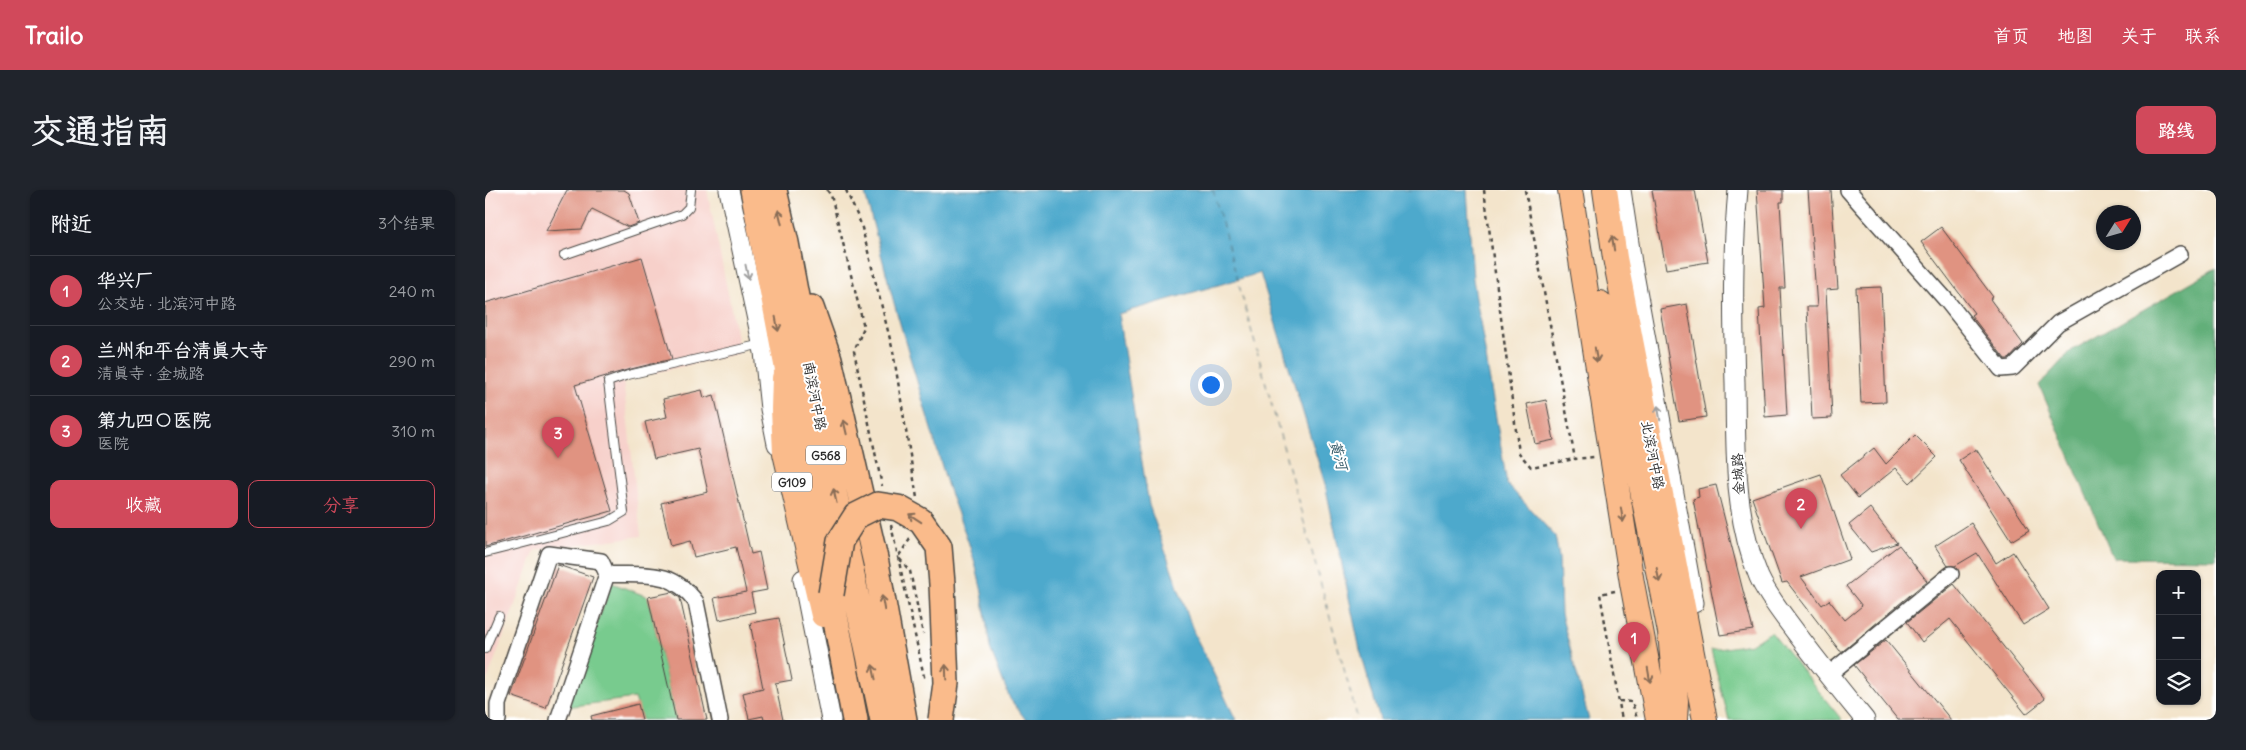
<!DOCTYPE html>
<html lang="zh">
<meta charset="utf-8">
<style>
:root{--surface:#171b24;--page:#20242c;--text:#f1f3f6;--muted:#9ea1a6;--line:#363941;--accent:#d1495b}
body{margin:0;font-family:Delius,"LXGW WenKai TC",sans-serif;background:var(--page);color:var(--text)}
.controls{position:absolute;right:15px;bottom:15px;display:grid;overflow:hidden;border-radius:10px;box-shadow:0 1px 4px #0004}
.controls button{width:45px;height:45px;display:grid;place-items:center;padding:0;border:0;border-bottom:1px solid var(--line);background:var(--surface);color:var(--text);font:25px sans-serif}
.compass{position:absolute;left:1611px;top:15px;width:45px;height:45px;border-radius:50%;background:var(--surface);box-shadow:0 1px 4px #0004;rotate:53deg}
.you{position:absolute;left:725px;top:194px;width:18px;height:18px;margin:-12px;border:4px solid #fff;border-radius:50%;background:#1a73e8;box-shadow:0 0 0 8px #1a73e833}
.badge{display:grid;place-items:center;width:32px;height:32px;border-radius:50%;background:var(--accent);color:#fff;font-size:16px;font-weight:700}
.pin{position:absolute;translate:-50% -41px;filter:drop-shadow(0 1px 2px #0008)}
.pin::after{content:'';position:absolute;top:26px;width:18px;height:15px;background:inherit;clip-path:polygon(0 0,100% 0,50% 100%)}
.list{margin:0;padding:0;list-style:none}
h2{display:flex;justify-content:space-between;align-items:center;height:65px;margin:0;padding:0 20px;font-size:21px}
h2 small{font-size:16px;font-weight:400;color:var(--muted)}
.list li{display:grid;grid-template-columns:32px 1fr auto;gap:15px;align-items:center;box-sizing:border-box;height:70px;padding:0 20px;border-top:1px solid var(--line)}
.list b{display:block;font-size:19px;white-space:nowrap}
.list p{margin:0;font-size:16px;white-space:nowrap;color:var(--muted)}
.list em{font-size:16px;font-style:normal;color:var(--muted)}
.actions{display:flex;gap:10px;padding:15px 20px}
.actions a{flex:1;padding:11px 0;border:1px solid var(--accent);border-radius:10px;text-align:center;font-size:18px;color:var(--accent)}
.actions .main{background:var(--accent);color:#fff}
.icon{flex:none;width:28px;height:28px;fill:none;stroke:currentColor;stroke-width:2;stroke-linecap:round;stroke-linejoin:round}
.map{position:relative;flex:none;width:1731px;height:530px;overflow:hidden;border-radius:10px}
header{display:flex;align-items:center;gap:30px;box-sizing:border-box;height:70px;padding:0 25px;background:var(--accent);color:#fff}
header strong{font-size:24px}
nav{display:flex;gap:28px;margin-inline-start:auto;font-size:18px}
.intro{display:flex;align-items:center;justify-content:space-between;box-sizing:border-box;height:120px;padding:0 30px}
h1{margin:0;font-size:35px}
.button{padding:12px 22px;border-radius:10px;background:var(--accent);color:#fff;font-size:18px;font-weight:700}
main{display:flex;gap:30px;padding:0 30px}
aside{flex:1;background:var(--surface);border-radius:10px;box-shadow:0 1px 4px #0004}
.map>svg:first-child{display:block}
</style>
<header>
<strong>Trailo</strong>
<nav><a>首页</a><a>地图</a><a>关于</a><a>联系</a></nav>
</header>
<div class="intro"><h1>交通指南</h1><a class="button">路线</a></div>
<main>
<aside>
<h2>附近<small>3个结果</small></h2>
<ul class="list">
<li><span class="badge">1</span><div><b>华兴厂</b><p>公交站 · 北滨河中路</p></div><em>240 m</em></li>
<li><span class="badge">2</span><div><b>兰州和平台清真大寺</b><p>清真寺 · 金城路</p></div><em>290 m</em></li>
<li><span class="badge">3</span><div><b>第九四〇医院</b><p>医院</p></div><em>310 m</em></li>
</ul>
<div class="actions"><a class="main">收藏</a><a>分享</a></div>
</aside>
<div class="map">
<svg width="1731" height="530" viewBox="0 0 1731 530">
<rect width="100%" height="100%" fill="#fff"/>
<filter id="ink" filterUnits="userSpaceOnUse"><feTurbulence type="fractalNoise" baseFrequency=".02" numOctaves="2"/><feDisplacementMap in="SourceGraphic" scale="10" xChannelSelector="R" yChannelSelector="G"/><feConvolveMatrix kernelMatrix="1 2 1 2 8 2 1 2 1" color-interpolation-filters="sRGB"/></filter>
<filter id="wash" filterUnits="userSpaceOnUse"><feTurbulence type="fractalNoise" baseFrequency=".0096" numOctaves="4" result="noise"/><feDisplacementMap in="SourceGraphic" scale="20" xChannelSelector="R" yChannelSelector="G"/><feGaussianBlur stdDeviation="1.12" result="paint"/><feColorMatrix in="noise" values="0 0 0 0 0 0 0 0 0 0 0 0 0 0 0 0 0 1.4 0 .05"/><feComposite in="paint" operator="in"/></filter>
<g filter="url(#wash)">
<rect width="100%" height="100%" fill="#f3e4cb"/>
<path fill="#f7d0ca" d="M 0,0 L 222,0 L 255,163 L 138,190 L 156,346 L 50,360 L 0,496 Z"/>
<path fill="#78cb8e" stroke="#527b5c" d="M 127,393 L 163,407 L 191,530 L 157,530 L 150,508 L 81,517 Z
M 1286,442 L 1357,530 L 1244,530 L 1226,460 L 1266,454 Z"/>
<path fill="#62af79" stroke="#466d52" d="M 1731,78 L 1731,369 L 1628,368 L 1554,195 L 1586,161 Z"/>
<path fill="#4ea9cc" stroke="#3c6a7c" d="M 379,0 L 982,0 L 988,89 L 1022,294 L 1070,346 L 1074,367 L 1076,424 L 1104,530 L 895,530 L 875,460 L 840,294 L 775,83 L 633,124 L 664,315 L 709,443 L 751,530 L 541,530 L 525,509 L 505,458 L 497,402 L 491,377 L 483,351 L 463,297 L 409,113 Z"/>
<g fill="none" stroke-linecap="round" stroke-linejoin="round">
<path stroke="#395d6b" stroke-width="1" stroke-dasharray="6 5" stroke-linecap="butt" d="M 728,0 L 873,530"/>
</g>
<g id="blocks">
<path fill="#e09381" d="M 82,0 L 139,0 L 144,3 L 154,33 L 143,37 L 107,19 L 97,39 L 61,41 Z
M 1167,0 L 1210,0 L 1223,72 L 1181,79 Z
M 1272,0 L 1298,0 L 1298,12 L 1295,12 L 1300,98 L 1295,98 L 1302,225 L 1280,227 L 1274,119 L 1280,118 Z
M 1323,0 L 1346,0 L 1353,99 L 1341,100 L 1347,228 L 1327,229 L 1322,117 L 1332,117 Z
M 1456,37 L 1508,107 L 1505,109 L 1538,154 L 1524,169 L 1520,169 L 1495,137 L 1486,125 L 1489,123 L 1436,52 Z
M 157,67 L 187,169 L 142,180 L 90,195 L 127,321 L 0,357 L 0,113 Z
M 1396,97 L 1401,212 L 1376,213 L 1371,98 Z
M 1202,114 L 1221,227 L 1194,231 L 1175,119 Z
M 217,200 L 219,208 L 229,205 L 266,364 L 274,362 L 282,400 L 266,403 L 270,422 L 234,430 L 229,408 L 261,402 L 251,357 L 209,367 L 205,351 L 186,356 L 176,313 L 223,302 L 213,259 L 169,269 L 160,232 L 182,227 L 178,209 Z
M 1061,210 L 1069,250 L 1050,254 L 1042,214 Z
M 1430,245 L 1452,267 L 1425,293 L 1411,278 L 1373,308 L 1355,285 L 1389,258 L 1401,274 Z
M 1491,259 L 1544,340 L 1526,351 L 1474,270 Z
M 1336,284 L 1365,369 L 1316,387 L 1337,415 L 1344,410 L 1360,430 L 1377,416 L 1361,396 L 1414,355 L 1442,391 L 1358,461 L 1355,461 L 1302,392 L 1297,393 L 1267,308 Z
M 1231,295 L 1268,440 L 1235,445 L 1208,309 L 1214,307 L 1213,299 Z
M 1385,318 L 1412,353 L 1386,362 L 1364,335 Z
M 1486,333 L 1511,373 L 1528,362 L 1564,419 L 1538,435 L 1492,363 L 1470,376 L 1463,376 L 1450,356 Z
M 73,375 L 108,387 L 61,518 L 26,506 Z
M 1469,394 L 1560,509 L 1541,524 L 1465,429 L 1437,452 L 1422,432 Z
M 187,402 L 195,408 L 222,530 L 191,530 L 163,407 Z
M 294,428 L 307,490 L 290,493 L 298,530 L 279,530 L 278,526 L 264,529 L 258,503 L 278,498 L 265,433 Z
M 1401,450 L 1466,530 L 1413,530 L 1369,475 Z
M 153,514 L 157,530 L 107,530 L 106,526 Z"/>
</g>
</g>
<g filter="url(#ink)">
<use href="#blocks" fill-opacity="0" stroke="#494743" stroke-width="1"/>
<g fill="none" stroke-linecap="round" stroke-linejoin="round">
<defs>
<path id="service" d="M 79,65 L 197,24 L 204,17 L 206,0
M 0,363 L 124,331 L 139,322 L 123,192 L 143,185 L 277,154
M 0,459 L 14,426"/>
<path id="minor" d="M 1363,0 L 1462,111 L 1516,179 L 1528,178 L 1573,133 L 1695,64
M 1343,485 L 1466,384
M 13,530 L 13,514 L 64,364 L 116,371 L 122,384
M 73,530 L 122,384 C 159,386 186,378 211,412 L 235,530"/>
<path id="tertiary" d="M 244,0 L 279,162 L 285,219 L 292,254
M 1136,0 L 1147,73 L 1209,413
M 1253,0 C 1247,64 1248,129 1250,193 C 1251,258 1248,326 1274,387 C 1283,407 1299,426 1312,444 C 1334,473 1357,502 1380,530
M 318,389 L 346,530"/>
<path id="primary" d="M 1085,0 L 1147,393 L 1173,530
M 1120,0 L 1130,68 L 1220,530
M 1115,113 L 1129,158 L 1185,442 L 1191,511 L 1190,530
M 299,188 L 298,219 L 300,263 L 338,425"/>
<path id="trunk" d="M 268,0 L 370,530
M 289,0 L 301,53 L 338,251 L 398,530
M 326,118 L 344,169 L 391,373 L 419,530"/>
</defs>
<use href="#service" stroke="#494743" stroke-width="10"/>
<use href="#minor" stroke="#494743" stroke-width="18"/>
<use href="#tertiary" stroke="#494743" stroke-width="21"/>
<use href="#primary" stroke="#494743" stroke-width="26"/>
<use href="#trunk" stroke="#494743" stroke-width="28"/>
<path stroke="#494743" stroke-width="2.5" stroke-dasharray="4 4" stroke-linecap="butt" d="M 342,0 L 346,5 L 379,137 L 369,161 L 397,296
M 361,0 L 376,34 L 408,161 L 432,308
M 999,0 L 1034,263 L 1046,277 L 1090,269
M 1040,0 L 1090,269 L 1109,267
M 406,335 L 440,491
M 425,349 L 413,367 L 425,381 L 438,444
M 1130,401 L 1115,404 L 1137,530
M 1134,511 L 1147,512 L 1152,529"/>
<use href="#service" stroke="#fff" stroke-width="8"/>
<use href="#minor" stroke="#fff" stroke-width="15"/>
<use href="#tertiary" stroke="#fff" stroke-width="19"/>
<use href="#primary" stroke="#fabb8b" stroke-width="24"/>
<use href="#trunk" stroke="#fabb8b" stroke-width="25"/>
<defs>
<path id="trunk-bridge" d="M 346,404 L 355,351 L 371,326 L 393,315 L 413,318 L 436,331 L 454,357 L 457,394 L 461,493 L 456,530"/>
</defs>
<use href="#trunk-bridge" stroke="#494743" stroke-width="28" stroke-linecap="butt"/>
<use href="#trunk-bridge" stroke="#fabb8b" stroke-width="25"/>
</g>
<defs><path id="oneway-shaft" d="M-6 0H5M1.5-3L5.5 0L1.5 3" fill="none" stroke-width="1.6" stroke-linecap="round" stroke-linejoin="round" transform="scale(1.25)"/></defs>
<g stroke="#886c56">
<use href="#oneway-shaft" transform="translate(295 27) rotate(-103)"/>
<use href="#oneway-shaft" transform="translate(1128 53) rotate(-99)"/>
<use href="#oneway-shaft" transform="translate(292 134) rotate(79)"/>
<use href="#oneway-shaft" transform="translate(1111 165) rotate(81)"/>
<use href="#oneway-shaft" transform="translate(360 237) rotate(-103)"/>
<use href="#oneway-shaft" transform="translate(350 306) rotate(-102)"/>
<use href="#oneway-shaft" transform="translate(1137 325) rotate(81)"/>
<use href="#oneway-shaft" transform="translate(430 328) rotate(-147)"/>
<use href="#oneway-shaft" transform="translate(1173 385) rotate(79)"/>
<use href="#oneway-shaft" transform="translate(398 413) rotate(-100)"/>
<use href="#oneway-shaft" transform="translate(389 482) rotate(-102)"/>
<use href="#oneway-shaft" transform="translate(461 482) rotate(-92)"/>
<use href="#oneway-shaft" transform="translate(1164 485) rotate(80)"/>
</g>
<g stroke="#a0a0a0">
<use href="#oneway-shaft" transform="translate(262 82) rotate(78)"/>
<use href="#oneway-shaft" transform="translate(1174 223) rotate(-100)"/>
</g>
</g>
<g text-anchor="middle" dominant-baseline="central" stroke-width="4" stroke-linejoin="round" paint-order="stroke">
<g fill="#fff" stroke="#6b6b6b" stroke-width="1">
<rect x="321" y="255.5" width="40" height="19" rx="4"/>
<rect x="287" y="282.5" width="40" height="19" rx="4"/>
</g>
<g font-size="12" font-weight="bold" fill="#2b2b2b">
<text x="341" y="265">G568</text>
<text x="307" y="292">G109</text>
</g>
<g font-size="14" fill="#2b2b2b" stroke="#fff">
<text transform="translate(330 206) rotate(79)">南滨河中路</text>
<text transform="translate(1168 265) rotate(79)">北滨河中路</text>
<text transform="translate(1253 284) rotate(-93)">金城路</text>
</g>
<g font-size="15" font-style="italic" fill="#395d6b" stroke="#fff">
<text transform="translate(854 265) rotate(74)">黄河</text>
</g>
</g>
</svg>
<div class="controls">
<button>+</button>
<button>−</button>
<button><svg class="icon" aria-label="layers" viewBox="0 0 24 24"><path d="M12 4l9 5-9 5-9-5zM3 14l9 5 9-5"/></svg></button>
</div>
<svg class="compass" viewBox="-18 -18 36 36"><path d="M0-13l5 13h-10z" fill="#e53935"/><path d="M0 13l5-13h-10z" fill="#9ea1a6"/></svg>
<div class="you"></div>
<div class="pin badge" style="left:1149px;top:473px">1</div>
<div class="pin badge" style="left:1316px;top:339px">2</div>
<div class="pin badge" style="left:73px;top:268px">3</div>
</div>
</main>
